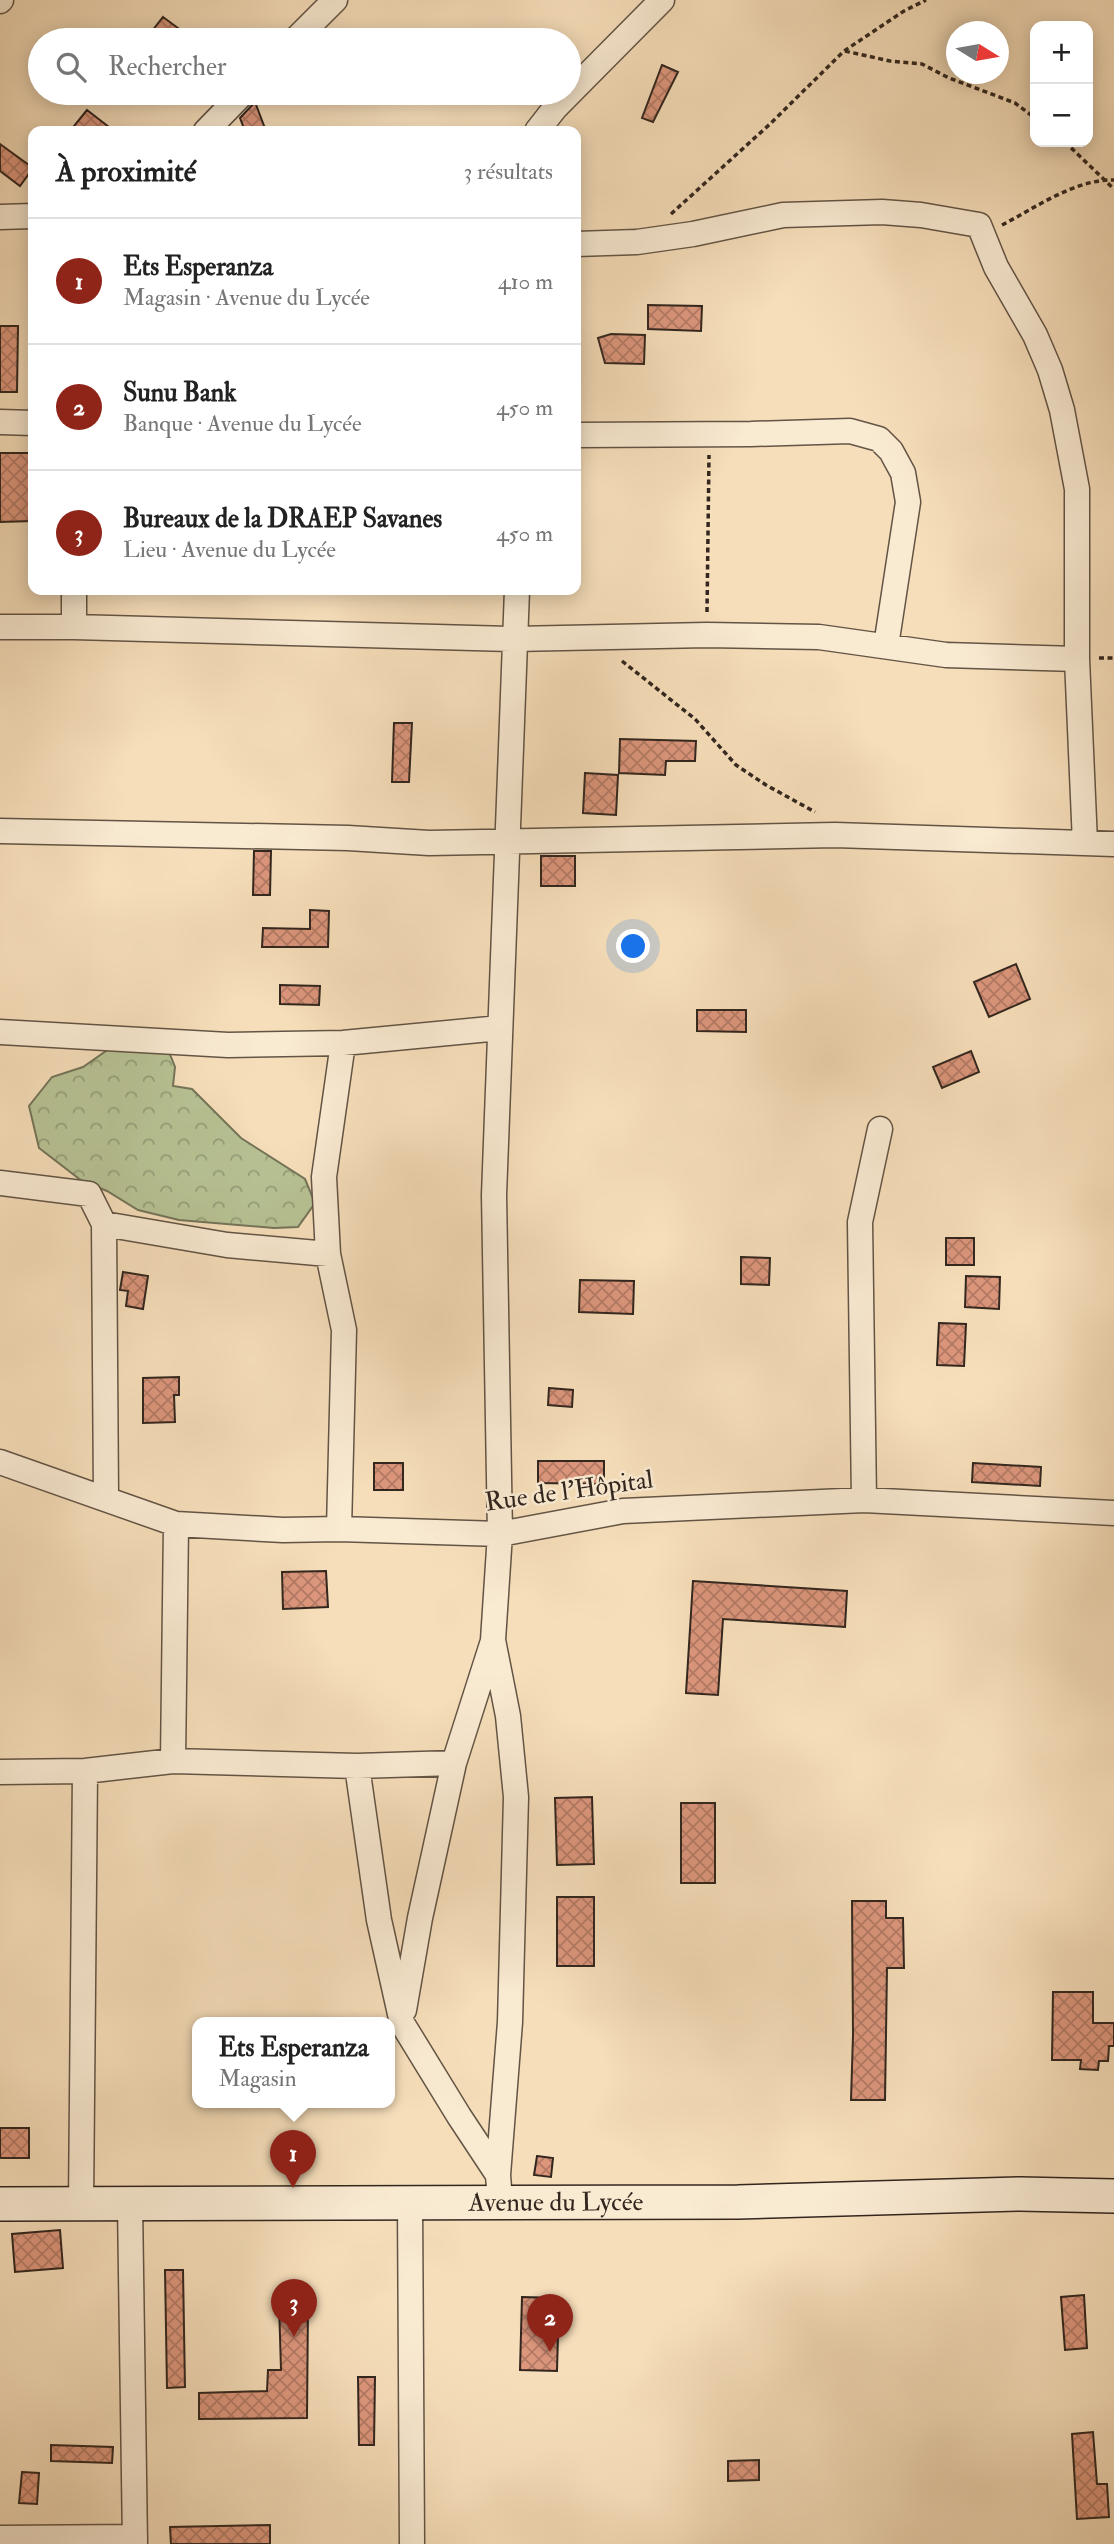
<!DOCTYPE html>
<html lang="fr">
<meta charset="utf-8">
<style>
:root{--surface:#fff;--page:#f6f6f6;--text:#222;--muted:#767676;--line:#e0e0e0;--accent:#8f2418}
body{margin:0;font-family:"IM FELL Double Pica",serif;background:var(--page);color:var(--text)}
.controls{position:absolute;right:21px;top:21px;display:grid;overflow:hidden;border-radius:14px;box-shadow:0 4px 18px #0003}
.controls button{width:63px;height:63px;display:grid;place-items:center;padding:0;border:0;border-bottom:2px solid var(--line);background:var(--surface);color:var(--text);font:35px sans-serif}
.compass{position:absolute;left:946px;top:21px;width:63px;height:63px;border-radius:50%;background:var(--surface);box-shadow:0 4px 18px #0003;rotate:101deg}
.you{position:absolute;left:634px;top:947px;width:24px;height:24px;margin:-18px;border:5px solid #fff;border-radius:50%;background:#1a73e8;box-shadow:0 0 0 10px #1a73e833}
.badge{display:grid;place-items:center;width:46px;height:46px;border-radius:50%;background:var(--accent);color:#fff;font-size:23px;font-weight:700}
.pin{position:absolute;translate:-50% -58px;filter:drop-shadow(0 2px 4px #0008)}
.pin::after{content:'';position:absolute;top:37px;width:24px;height:21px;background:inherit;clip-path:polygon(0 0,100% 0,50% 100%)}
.popup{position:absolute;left:192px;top:2017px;width:203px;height:91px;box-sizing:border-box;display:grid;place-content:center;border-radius:14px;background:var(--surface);filter:drop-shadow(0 2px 5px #0005);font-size:23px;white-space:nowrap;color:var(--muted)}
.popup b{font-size:26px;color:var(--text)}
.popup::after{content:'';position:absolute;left:50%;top:100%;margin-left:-14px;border:14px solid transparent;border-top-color:var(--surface)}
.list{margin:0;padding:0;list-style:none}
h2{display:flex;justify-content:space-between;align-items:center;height:91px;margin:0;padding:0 28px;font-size:30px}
h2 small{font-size:23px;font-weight:400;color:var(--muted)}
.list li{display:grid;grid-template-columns:46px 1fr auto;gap:21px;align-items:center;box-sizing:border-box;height:126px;padding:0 28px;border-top:2px solid var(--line)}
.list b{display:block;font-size:26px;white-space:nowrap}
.list p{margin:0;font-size:23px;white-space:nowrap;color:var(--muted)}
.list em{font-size:23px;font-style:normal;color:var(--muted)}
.icon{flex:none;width:38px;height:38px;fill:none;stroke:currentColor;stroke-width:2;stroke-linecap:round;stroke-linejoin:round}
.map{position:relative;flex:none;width:1114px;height:2544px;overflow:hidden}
.search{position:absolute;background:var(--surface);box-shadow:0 4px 18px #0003;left:28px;top:28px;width:553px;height:77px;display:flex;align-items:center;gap:18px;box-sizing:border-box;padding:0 24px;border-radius:38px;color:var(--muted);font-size:26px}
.panel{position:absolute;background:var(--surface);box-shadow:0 4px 18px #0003;left:28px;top:126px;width:553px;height:469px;border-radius:14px}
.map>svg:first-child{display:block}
</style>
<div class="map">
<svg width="1114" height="2544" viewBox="0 0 1114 2544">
<defs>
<pattern id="forest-crowns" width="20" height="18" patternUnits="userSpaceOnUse" patternTransform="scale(1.75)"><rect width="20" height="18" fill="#b7c294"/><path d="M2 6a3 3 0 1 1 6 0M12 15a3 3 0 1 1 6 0" fill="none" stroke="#959d78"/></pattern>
<pattern id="building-cross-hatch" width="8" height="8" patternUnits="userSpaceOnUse" patternTransform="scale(1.75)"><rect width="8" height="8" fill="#dc967c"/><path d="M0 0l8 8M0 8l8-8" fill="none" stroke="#b37a65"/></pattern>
</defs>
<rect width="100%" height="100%" fill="#f6deba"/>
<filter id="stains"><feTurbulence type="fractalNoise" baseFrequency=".00286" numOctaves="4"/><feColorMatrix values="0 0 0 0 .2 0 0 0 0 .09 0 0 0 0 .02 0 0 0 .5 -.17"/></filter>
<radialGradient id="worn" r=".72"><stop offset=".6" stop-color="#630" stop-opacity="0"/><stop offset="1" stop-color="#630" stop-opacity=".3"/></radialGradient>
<path fill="url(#forest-crowns)" stroke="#747459" stroke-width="2" d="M 116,1044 L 169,1052 L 175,1067 L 173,1086 L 192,1089 L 241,1138 L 305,1179 L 315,1203 L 298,1227 L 274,1228 L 179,1220 L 138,1210 L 107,1191 L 82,1181 L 39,1148 L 29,1106 L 52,1077 L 83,1067 Z"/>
<path fill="url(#building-cross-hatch)" stroke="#32261e" stroke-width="2" d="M 163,17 L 194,40 L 145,40 Z
M 662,65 L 678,72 L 653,122 L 642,118 Z
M 255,102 L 266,131 L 245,131 L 240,118 Z
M 87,110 L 114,131 L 70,131 Z
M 0,144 L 33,168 L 20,186 L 0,171 Z
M 648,305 L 702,306 L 701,331 L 648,329 Z
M 0,326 L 18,326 L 17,392 L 0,392 Z
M 611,334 L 645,335 L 644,364 L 605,363 L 598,338 Z
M 0,453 L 29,453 L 32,521 L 0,522 Z
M 394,723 L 412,723 L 409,782 L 392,782 Z
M 620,739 L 696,741 L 695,761 L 666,761 L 665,775 L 619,773 Z
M 585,773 L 618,775 L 616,815 L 583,813 Z
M 254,851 L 271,851 L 270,895 L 253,895 Z
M 541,856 L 575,856 L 575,886 L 541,886 Z
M 310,910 L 329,911 L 328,947 L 262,947 L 263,928 L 310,929 Z
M 1016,964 L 1030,999 L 989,1017 L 974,982 Z
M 280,985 L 320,986 L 319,1005 L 280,1004 Z
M 697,1010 L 746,1010 L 746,1032 L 697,1031 Z
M 971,1051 L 979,1072 L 942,1088 L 933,1067 Z
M 946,1238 L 974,1238 L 974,1265 L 946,1265 Z
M 741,1257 L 770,1258 L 769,1285 L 741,1284 Z
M 123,1272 L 148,1276 L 143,1309 L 126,1306 L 128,1291 L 120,1290 Z
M 966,1276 L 1000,1277 L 999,1309 L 965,1307 Z
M 580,1280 L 634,1281 L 633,1314 L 579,1312 Z
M 939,1323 L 966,1324 L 964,1366 L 937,1365 Z
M 179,1377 L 179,1395 L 174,1395 L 175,1422 L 143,1423 L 143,1378 Z
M 549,1388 L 573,1390 L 572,1407 L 548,1405 Z
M 538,1461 L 604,1461 L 604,1484 L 538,1483 Z
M 374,1463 L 403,1463 L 403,1490 L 374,1490 Z
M 973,1463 L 1041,1467 L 1040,1486 L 972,1482 Z
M 326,1571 L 328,1607 L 283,1609 L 282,1572 Z
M 693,1581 L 847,1591 L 845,1627 L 723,1619 L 718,1695 L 686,1693 Z
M 592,1797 L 594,1864 L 557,1865 L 555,1798 Z
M 681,1803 L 715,1803 L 715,1883 L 681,1883 Z
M 557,1897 L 594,1897 L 594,1966 L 557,1966 Z
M 852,1901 L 886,1901 L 886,1918 L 903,1918 L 904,1968 L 887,1968 L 885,2100 L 851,2100 L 853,2035 Z
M 1053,1992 L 1093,1992 L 1093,2023 L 1114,2023 L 1114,2046 L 1109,2046 L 1108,2061 L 1099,2061 L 1098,2070 L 1080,2069 L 1081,2060 L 1052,2060 Z
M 0,2128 L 29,2128 L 29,2158 L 0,2158 Z
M 537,2156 L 553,2158 L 551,2177 L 534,2175 Z
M 60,2230 L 63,2268 L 15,2272 L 12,2234 Z
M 165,2270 L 183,2270 L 185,2387 L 167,2388 Z
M 1084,2295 L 1087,2348 L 1065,2350 L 1061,2297 Z
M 522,2297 L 559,2298 L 557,2371 L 520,2370 Z
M 279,2303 L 308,2303 L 307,2418 L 199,2419 L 199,2393 L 267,2391 L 268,2370 L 281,2370 Z
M 358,2377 L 375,2377 L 374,2445 L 359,2445 Z
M 1093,2432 L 1097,2484 L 1107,2484 L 1109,2517 L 1077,2519 L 1072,2434 Z
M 51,2445 L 113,2447 L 112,2463 L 51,2461 Z
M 759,2460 L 759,2480 L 728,2481 L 728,2461 Z
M 22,2472 L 39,2473 L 37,2504 L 19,2503 Z
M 270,2525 L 270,2544 L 171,2544 L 170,2527 Z"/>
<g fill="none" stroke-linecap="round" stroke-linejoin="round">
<defs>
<path id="minor" d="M 0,1 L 1,0
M 295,40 L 335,0
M 206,131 L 243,93
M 537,131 L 555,108 L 662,0
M 0,217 L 33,216
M 576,244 L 637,242 L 693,234 L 783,215 L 882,212 L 921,215 L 979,225 L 996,267 L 1035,335 L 1050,370 L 1062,410 L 1077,489 L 1077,659 L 1085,843
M 0,422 L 33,423
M 576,435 L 751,434 L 850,431 L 879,439 L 891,451 L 903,473 L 908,502 L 886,646
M 74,590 L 74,627
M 0,627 L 74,627 L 514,639 L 707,635 L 819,637 L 946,655 L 1077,659
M 0,831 L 348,838 L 429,843 L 835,835 L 1114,844
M 0,1032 L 228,1045 L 343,1043 L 500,1028
M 0,1183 L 89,1194 L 104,1224 L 227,1245 L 328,1254
M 104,1224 L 106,1497
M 0,1462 L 176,1524 L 283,1530 L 339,1529 L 500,1534 L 623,1511 L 864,1500 L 1114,1513
M 864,1500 L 860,1222 L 880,1129
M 339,1529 L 344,1330 L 328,1254 L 324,1177 L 343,1043
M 173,1761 L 176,1524
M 357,1766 L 379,1920 L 402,2023 L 459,2116 L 498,2175
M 0,1772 L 85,1771 L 173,1761 L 357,1766 L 454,1763
M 404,2010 L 420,1918 L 454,1763 L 492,1644
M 410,2201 L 412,2544
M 500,2201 L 498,2175 L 510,2022 L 516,1797 L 508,1716 L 493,1640 L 500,1534 L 494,1195 L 517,590
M 130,2204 L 135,2544
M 81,2205 L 85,1771
M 0,2538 L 135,2537"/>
<g id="secondary">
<path id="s1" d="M 0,2204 L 738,2202 L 1020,2194 L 1114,2196"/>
</g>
</defs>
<use href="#minor" stroke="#635445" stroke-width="27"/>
<use href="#secondary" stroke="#32261e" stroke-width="36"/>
<path stroke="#32261e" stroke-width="3.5" stroke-dasharray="5 3.5" stroke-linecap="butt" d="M 845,51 L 890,61 L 922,64 L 949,78 L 1015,103 L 1035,118
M 1065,142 L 1114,189
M 671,214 L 770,124 L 844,51 L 904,11 L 926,0
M 1002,225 C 1035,208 1075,179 1114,180
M 707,612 L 709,455
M 1099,658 L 1114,658
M 622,661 L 695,719 L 736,765 L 766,785 L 815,812"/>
<use href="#minor" stroke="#f9ead2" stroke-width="24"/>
<use href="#secondary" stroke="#f9ead2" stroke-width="33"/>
</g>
<g text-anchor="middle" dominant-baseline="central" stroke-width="5" stroke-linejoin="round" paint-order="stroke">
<g font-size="26" fill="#32261e" stroke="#f9ead2">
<text transform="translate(569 1491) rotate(-8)">Rue de l'Hôpital</text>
<text stroke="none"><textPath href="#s1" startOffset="556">Avenue du Lycée</textPath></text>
</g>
</g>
<rect width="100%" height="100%" filter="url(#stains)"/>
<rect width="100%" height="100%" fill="url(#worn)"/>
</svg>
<div class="controls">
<button>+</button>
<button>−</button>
</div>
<svg class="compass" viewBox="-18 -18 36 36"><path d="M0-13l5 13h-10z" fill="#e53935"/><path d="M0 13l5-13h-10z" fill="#767676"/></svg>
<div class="you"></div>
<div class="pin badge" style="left:293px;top:2188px">1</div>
<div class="popup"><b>Ets Esperanza</b>Magasin</div>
<div class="pin badge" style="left:550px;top:2352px">2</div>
<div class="pin badge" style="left:294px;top:2337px">3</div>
<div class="search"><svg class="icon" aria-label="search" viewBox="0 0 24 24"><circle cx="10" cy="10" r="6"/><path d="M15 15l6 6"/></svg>Rechercher</div>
<section class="panel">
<h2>À proximité<small>3 résultats</small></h2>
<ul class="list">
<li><span class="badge">1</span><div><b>Ets Esperanza</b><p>Magasin · Avenue du Lycée</p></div><em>410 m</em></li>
<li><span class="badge">2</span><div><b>Sunu Bank</b><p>Banque · Avenue du Lycée</p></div><em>450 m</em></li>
<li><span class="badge">3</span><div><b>Bureaux de la DRAEP Savanes</b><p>Lieu · Avenue du Lycée</p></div><em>450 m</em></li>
</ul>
</section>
</div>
